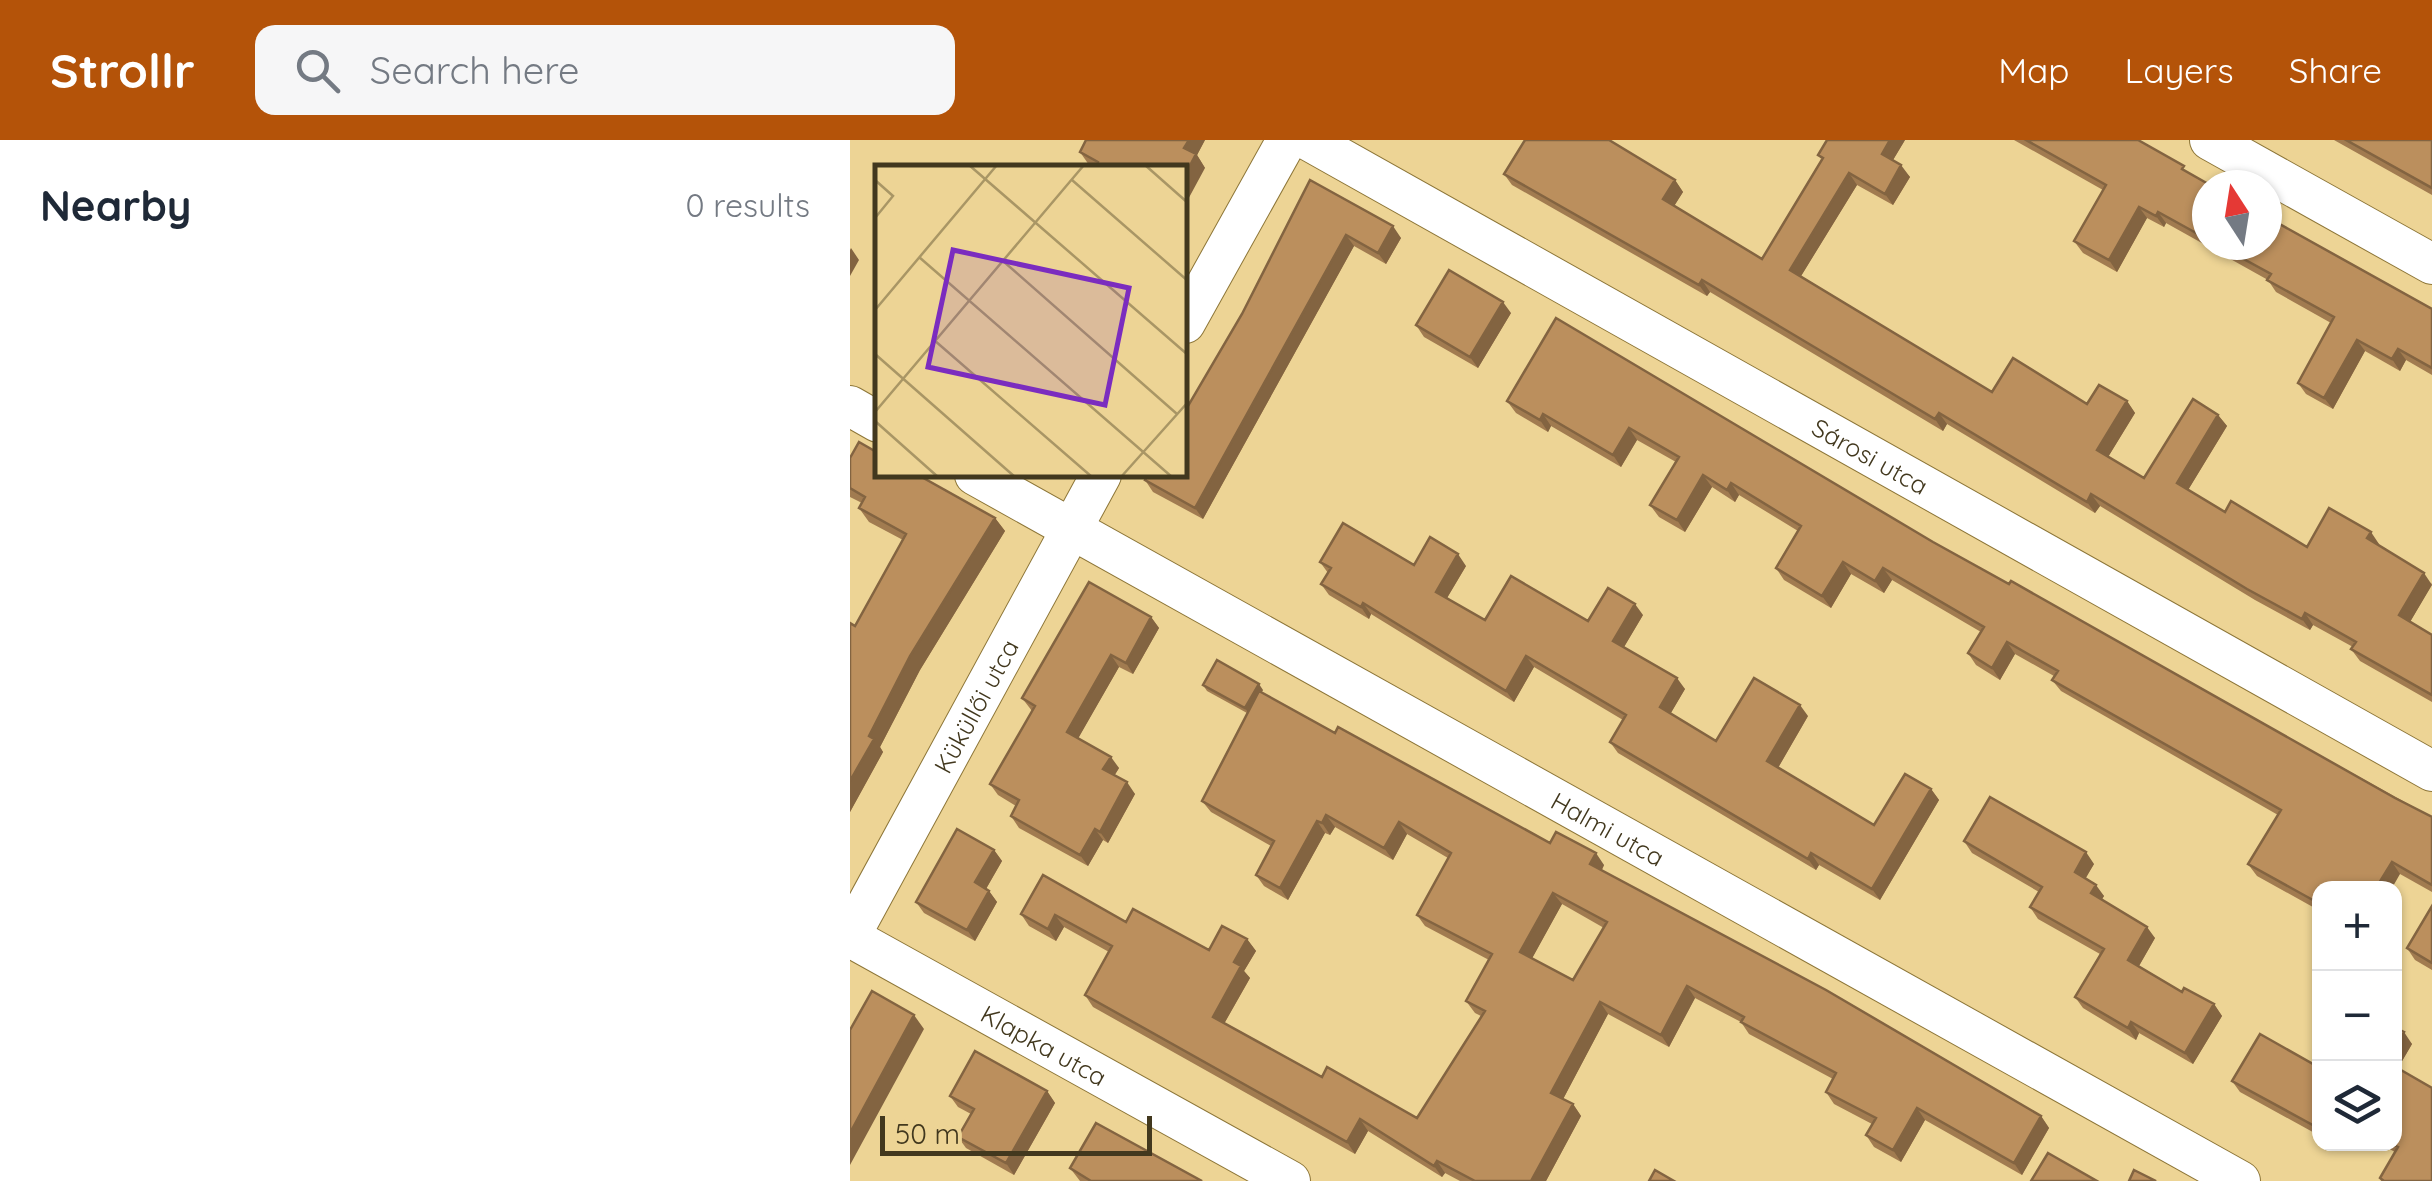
<!DOCTYPE html>
<meta charset="utf-8">
<style>
:root{--surface:#fff;--page:#f6f6f7;--text:#1f2937;--muted:#747a83;--line:#e0e1e3;--accent:#b45309}
body{margin:0;font-family:Quicksand,sans-serif;background:var(--page);color:var(--text)}
.controls{position:absolute;right:30px;bottom:30px;display:grid;overflow:hidden;border-radius:20px;box-shadow:0 2px 8px #0004}
.controls button{width:90px;height:90px;display:grid;place-items:center;padding:0;border:0;border-bottom:2px solid var(--line);background:var(--surface);color:var(--text);font:50px sans-serif}
.compass{position:absolute;left:1342px;top:30px;width:90px;height:90px;border-radius:50%;background:var(--surface);box-shadow:0 2px 8px #0004;rotate:348deg}
.scale{position:absolute;left:30px;bottom:25px;width:272px;box-sizing:border-box;padding-left:10px;border:5px solid #42381e;border-top:0;font-size:28px;line-height:35px;white-space:nowrap;color:#42381e;-webkit-text-stroke:8px #edd495;paint-order:stroke}
.list{margin:0;padding:0;list-style:none}
h2{display:flex;justify-content:space-between;align-items:center;height:130px;margin:0;padding:0 40px;font-size:42px}
h2 small{font-size:32px;font-weight:400;color:var(--muted)}
.icon{flex:none;width:55px;height:55px;fill:none;stroke:currentColor;stroke-width:2;stroke-linecap:round;stroke-linejoin:round}
.map{position:relative;flex:none;width:1582px;height:1041px;overflow:hidden}
header{display:flex;align-items:center;gap:60px;box-sizing:border-box;height:140px;padding:0 50px;background:var(--accent);color:#fff}
header strong{font-size:48px}
nav{display:flex;gap:55px;margin-inline-start:auto;font-size:35px}
.search{width:700px;height:90px;background:var(--page);display:flex;align-items:center;gap:25px;box-sizing:border-box;padding:0 35px;border-radius:20px;color:var(--muted);font-size:38px}
main{display:flex}
aside{flex:1;background:var(--surface)}
.map>svg:first-child{display:block}
</style>
<header>
<strong>Strollr</strong>
<div class="search"><svg class="icon" aria-label="search" viewBox="0 0 24 24"><circle cx="10" cy="10" r="6"/><path d="M15 15l6 6"/></svg>Search here</div>
<nav><a>Map</a><a>Layers</a><a>Share</a></nav>
</header>
<main>
<aside>
<h2>Nearby<small>0 results</small></h2>
<ul class="list">
</ul>
</aside>
<div class="map">
<svg width="1582" height="1041" viewBox="0 0 1582 1041">
<rect width="100%" height="100%" fill="#edd495"/>
<g fill="none" stroke-linecap="round" stroke-linejoin="round">
<defs>
<g id="minor">
<path id="s1" d="M 458,0 L 1582,631"/>
<path d="M 1360,0 L 1582,124"/>
<path d="M 335,183 L 437,0"/>
<path d="M 0,266 L 28,282"/>
<path id="s2" d="M 125,335 L 1390,1041"/>
<path id="s3" d="M 0,796 L 251,335"/>
<path id="s4" d="M 0,797 L 440,1041"/>
</g>
</defs>
<use href="#minor" stroke="#8d7638" stroke-width="42"/>
<use href="#minor" stroke="#fff" stroke-width="40"/>
</g>
<path fill="#a17b50" fill-rule="evenodd" d="M 236,0 L 355,0 L 347,15 L 355,28 L 244,28 L 239,25 L 230,12 Z
M 977,0 L 1055,0 L 1043,20 L 1060,37 L 1043,65 L 1007,45 L 951,136 L 1142,252 L 1237,264 L 1277,261 L 1285,273 L 1258,317 L 1294,338 L 1368,275 L 1377,286 L 1338,350 L 1375,372 L 1457,407 L 1529,404 L 1528,405 L 1582,444 L 1560,482 L 1582,495 L 1582,562 L 1510,521 L 1501,509 L 1503,507 L 1463,485 L 1460,490 L 1405,460 L 1250,366 L 1245,373 L 1097,284 L 1093,291 L 860,152 L 857,156 L 662,45 L 654,34 L 825,40 L 833,52 L 824,66 L 912,119 L 972,20 L 968,15 Z
M 1164,0 L 1288,0 L 1357,45 L 1357,105 L 1417,105 L 1582,169 L 1582,235 L 1556,220 L 1550,231 L 1515,211 L 1483,269 L 1456,254 L 1448,243 L 1481,183 L 1426,152 L 1418,140 L 1316,83 L 1314,87 L 1297,78 L 1267,132 L 1233,113 L 1224,101 L 1253,50 Z
M 1484,0 L 1582,0 L 1582,55 Z
M 460,40 L 551,98 L 536,124 L 504,106 L 353,379 L 303,352 L 295,340 L 392,174 Z
M 661,173 L 628,228 L 574,197 L 566,185 Z
M 706,178 L 1083,402 L 1582,677 L 1582,752 L 1550,734 L 1470,748 L 1470,771 L 1407,736 L 1398,724 L 1428,675 L 1211,551 L 1202,540 L 1204,536 L 1165,514 L 1150,540 L 1126,525 L 1118,513 L 1131,492 L 1042,440 L 1034,453 L 1001,434 L 981,468 L 934,440 L 926,428 L 948,391 L 889,355 L 885,362 L 862,347 L 835,392 L 809,377 L 800,365 L 826,322 L 787,300 L 771,327 L 701,286 L 698,292 L 666,273 L 657,261 Z
M 0,318 L 145,378 L 155,391 L 70,530 L 30,607 L 33,612 L 0,672 L 5,486 L 53,400 L 19,382 L 9,368 L 12,363 L 0,357 Z
M 470,422 L 616,426 L 597,458 L 635,480 L 738,481 L 793,475 L 774,507 L 835,549 L 820,574 L 866,601 L 958,576 L 928,628 L 1024,685 L 1081,649 L 1089,660 L 1030,760 L 969,725 L 966,730 L 768,613 L 760,602 L 773,580 L 684,527 L 664,562 L 521,474 L 519,479 L 479,455 L 471,444 L 478,433 Z
M 301,477 L 309,488 L 283,534 L 269,527 L 228,598 L 269,628 L 264,636 L 285,654 L 258,703 L 253,700 L 238,726 L 169,688 L 161,676 L 166,666 L 148,655 L 140,644 L 182,571 L 172,558 Z
M 353,545 L 413,550 L 411,552 L 485,593 L 700,703 L 754,725 L 752,730 L 1191,976 L 1199,988 L 1172,1035 L 1075,980 L 1051,1022 L 1024,1007 L 1016,995 L 1022,984 L 984,964 L 976,952 L 983,939 L 899,894 L 891,882 L 845,858 L 819,907 L 758,874 L 713,959 L 723,964 L 731,976 L 696,1041 L 610,1041 L 595,1033 L 592,1037 L 518,991 L 505,1014 L 243,867 L 235,855 L 259,812 L 214,787 L 206,801 L 179,786 L 171,774 L 193,735 L 276,782 L 359,810 L 397,799 L 406,811 L 394,831 L 400,838 L 374,884 L 472,937 L 567,978 L 631,876 L 625,873 L 616,861 L 639,820 L 575,786 L 567,775 L 598,718 L 557,694 L 543,720 L 485,687 L 480,695 L 475,693 L 438,760 L 414,746 L 406,735 L 421,706 L 361,672 L 352,661 L 397,573 L 357,551 ZM 712,764 L 754,788 L 723,840 L 682,818 Z
M 1114,701 L 1244,724 L 1235,738 L 1254,756 L 1252,759 L 1305,798 L 1289,826 L 1332,852 L 1364,864 L 1372,876 L 1343,924 L 1289,893 L 1286,900 L 1233,868 L 1225,857 L 1250,814 L 1188,779 L 1180,767 L 1189,752 L 1122,713 Z
M 144,710 L 152,721 L 136,749 L 139,751 L 147,762 L 125,801 L 74,773 L 66,762 Z
M 1582,766 L 1582,830 L 1565,820 L 1557,808 Z
M 1544,887 L 1562,904 L 1548,928 L 1582,1041 L 1531,1041 L 1530,1038 L 1545,1012 L 1530,1004 L 1544,1004 Z
M 1470,928 L 1470,996 L 1390,952 L 1382,941 Z
M 197,951 L 205,963 L 164,1035 L 116,1008 L 108,997 L 121,974 L 108,967 L 100,956 Z
M 220,1028 L 352,1041 L 230,1041 Z"/>
<path fill="#836441" d="M 339,0 L 355,0 L 347,15 L 355,28 L 335,65 L 334,8 Z
M 1040,0 L 1055,0 L 1040,25 L 1032,14 Z
M 1051,25 L 1060,37 L 1043,65 L 1035,54 Z
M 999,33 L 1007,45 L 948,141 L 940,130 Z
M 825,40 L 833,52 L 821,71 L 813,59 Z
M 1289,67 L 1297,78 L 1267,132 L 1259,120 Z
M 1308,72 L 1316,83 L 1314,87 L 1306,76 Z
M 543,86 L 551,98 L 536,124 L 528,113 Z
M 496,95 L 504,106 L 353,379 L 345,368 Z
M 1,108 L 9,120 L 0,136 L 0,110 Z
M 852,140 L 860,152 L 857,156 L 849,145 Z
M 653,162 L 661,173 L 628,228 L 620,217 Z
M 1507,200 L 1515,211 L 1483,269 L 1474,258 Z
M 1548,209 L 1556,220 L 1550,231 L 1542,219 Z
M 1277,261 L 1285,273 L 1255,322 L 1247,310 Z
M 1089,273 L 1097,284 L 1093,291 L 1085,279 Z
M 693,274 L 701,286 L 698,292 L 690,280 Z
M 1368,275 L 1377,286 L 1335,355 L 1327,343 Z
M 779,288 L 787,300 L 771,327 L 763,315 Z
M 853,335 L 862,347 L 835,392 L 827,380 Z
M 881,343 L 889,355 L 885,362 L 877,350 Z
M 1241,354 L 1250,366 L 1245,373 L 1237,362 Z
M 145,378 L 155,391 L 70,530 L 30,607 L 33,612 L 0,672 L 0,641 L 19,596 L 60,516 Z
M 1521,392 L 1529,404 L 1525,410 L 1517,398 Z
M 608,414 L 616,426 L 594,463 L 586,452 Z
M 993,422 L 1001,434 L 981,468 L 972,456 Z
M 1033,428 L 1042,440 L 1034,453 L 1025,441 Z
M 1574,433 L 1582,445 L 1557,487 L 1549,475 Z
M 513,463 L 521,474 L 519,479 L 511,467 Z
M 785,464 L 793,475 L 771,512 L 763,501 Z
M 1455,473 L 1463,485 L 1460,490 L 1452,479 Z
M 301,477 L 309,488 L 283,534 L 276,523 Z
M 1157,502 L 1165,514 L 1150,540 L 1142,528 Z
M 261,515 L 269,527 L 225,604 L 217,592 Z
M 676,516 L 684,527 L 664,562 L 656,551 Z
M 827,538 L 835,549 L 818,578 L 810,567 Z
M 409,544 L 413,550 L 399,574 L 395,568 Z
M 950,565 L 958,576 L 925,633 L 917,621 Z
M 261,617 L 269,628 L 261,641 L 253,629 Z
M 277,642 L 285,654 L 258,703 L 250,692 Z
M 1081,649 L 1089,660 L 1030,760 L 1022,749 Z
M 476,675 L 485,687 L 480,695 L 472,683 Z
M 467,681 L 475,693 L 438,760 L 430,748 Z
M 549,682 L 557,694 L 543,720 L 534,708 Z
M 245,689 L 253,700 L 238,726 L 230,715 Z
M 144,710 L 152,721 L 133,754 L 125,742 Z
M 1236,712 L 1244,724 L 1233,743 L 1225,732 Z
M 746,713 L 754,725 L 749,735 L 740,724 Z
M 961,713 L 969,725 L 966,730 L 958,719 Z
M 1542,722 L 1550,734 L 1542,748 L 1526,748 Z
M 1246,745 L 1254,756 L 1249,764 L 1241,753 Z
M 139,751 L 147,762 L 125,801 L 117,790 Z
M 703,753 L 712,764 L 679,824 L 670,812 Z
M 205,775 L 214,787 L 206,801 L 198,789 Z
M 1297,787 L 1305,798 L 1286,831 L 1278,820 Z
M 397,799 L 406,811 L 394,831 L 400,838 L 371,889 L 363,877 L 384,822 Z
M 837,846 L 845,858 L 819,907 L 811,895 Z
M 750,862 L 758,874 L 710,965 L 701,953 Z
M 1364,864 L 1372,876 L 1343,924 L 1335,913 Z
M 64,875 L 74,889 L 0,1025 L 0,993 Z
M 1281,882 L 1289,893 L 1286,900 L 1278,888 Z
M 1554,892 L 1562,904 L 1545,933 L 1544,908 Z
M 197,951 L 205,963 L 164,1035 L 156,1023 Z
M 723,964 L 731,976 L 696,1041 L 681,1041 Z
M 1067,968 L 1075,980 L 1051,1022 L 1043,1010 Z
M 1191,976 L 1199,988 L 1172,1035 L 1164,1023 Z
M 510,979 L 518,991 L 505,1014 L 497,1002 Z
M 587,1021 L 595,1033 L 592,1037 L 584,1026 Z"/>
<path fill="#bb8f5d" stroke="#836441" stroke-width="2.5" fill-rule="evenodd" d="M 236,0 L 339,0 L 334,8 L 346,14 L 335,35 L 335,28 L 246,28 L 248,22 L 230,12 Z
M 675,0 L 759,0 L 825,40 L 813,59 L 912,119 L 973,18 L 968,15 L 977,0 L 1040,0 L 1032,14 L 1051,25 L 1035,54 L 999,33 L 940,130 L 1142,252 L 1163,218 L 1237,264 L 1249,245 L 1277,261 L 1247,310 L 1294,338 L 1343,259 L 1368,275 L 1327,343 L 1375,372 L 1381,361 L 1457,407 L 1479,368 L 1521,392 L 1517,398 L 1574,433 L 1549,475 L 1582,495 L 1582,555 L 1501,509 L 1506,502 L 1455,473 L 1452,479 L 1397,449 L 1241,354 L 1237,362 L 1089,273 L 1085,279 L 852,140 L 849,145 L 654,34 Z
M 1176,0 L 1288,0 L 1334,26 L 1332,29 L 1360,45 L 1357,45 L 1357,99 L 1308,72 L 1306,76 L 1289,67 L 1259,120 L 1224,101 L 1256,45 Z
M 1496,0 L 1582,0 L 1582,48 Z
M 460,40 L 543,86 L 528,113 L 496,95 L 345,368 L 295,340 L 298,335 L 335,335 L 335,271 L 392,174 Z
M 1417,77 L 1582,169 L 1582,228 L 1548,209 L 1542,219 L 1507,200 L 1474,258 L 1448,243 L 1484,177 L 1417,140 L 1421,134 L 1368,105 L 1417,105 Z
M 599,130 L 653,162 L 620,217 L 566,185 Z
M 706,178 L 1083,402 L 1159,444 L 1161,441 L 1545,658 L 1582,677 L 1582,745 L 1542,722 L 1526,748 L 1470,748 L 1470,764 L 1398,724 L 1431,670 L 1202,540 L 1208,531 L 1157,502 L 1142,528 L 1118,513 L 1134,487 L 1033,428 L 1025,441 L 993,422 L 972,456 L 926,428 L 951,386 L 881,343 L 877,350 L 853,335 L 827,380 L 800,365 L 829,317 L 779,288 L 763,315 L 693,274 L 690,280 L 657,261 Z
M 9,302 L 28,313 L 28,335 L 68,335 L 145,378 L 60,516 L 19,596 L 24,599 L 0,641 L 0,483 L 5,486 L 56,394 L 9,368 L 15,357 L 0,348 L 0,318 Z
M 493,383 L 564,425 L 580,397 L 608,414 L 586,452 L 635,480 L 661,436 L 738,481 L 758,448 L 785,464 L 763,501 L 827,538 L 810,567 L 866,601 L 904,538 L 950,565 L 917,621 L 1024,685 L 1055,634 L 1081,649 L 1022,749 L 961,713 L 958,719 L 760,602 L 776,575 L 676,516 L 656,551 L 513,463 L 511,467 L 471,444 L 481,428 L 470,422 Z
M 239,442 L 301,477 L 276,523 L 261,515 L 217,592 L 261,617 L 253,629 L 277,642 L 250,692 L 245,689 L 230,715 L 161,676 L 169,660 L 140,644 L 185,566 L 172,558 Z
M 367,520 L 409,544 L 395,568 L 353,545 Z
M 409,551 L 485,593 L 488,587 L 700,703 L 706,692 L 746,713 L 740,724 L 976,850 L 1191,976 L 1164,1023 L 1067,968 L 1043,1010 L 1016,995 L 1026,978 L 976,952 L 986,933 L 891,882 L 894,877 L 837,846 L 811,895 L 750,862 L 701,953 L 723,964 L 681,1041 L 625,1041 L 587,1021 L 584,1026 L 510,979 L 497,1002 L 235,855 L 262,806 L 205,775 L 198,789 L 171,774 L 193,735 L 276,782 L 283,769 L 359,810 L 372,786 L 397,799 L 384,822 L 391,826 L 363,877 L 472,937 L 477,927 L 567,978 L 635,871 L 616,861 L 642,814 L 567,775 L 601,713 L 549,682 L 534,708 L 476,675 L 472,683 L 467,681 L 430,748 L 406,735 L 424,701 L 352,661 ZM 703,753 L 757,782 L 723,840 L 670,812 Z
M 1140,657 L 1236,712 L 1225,732 L 1246,745 L 1241,753 L 1297,787 L 1278,820 L 1332,852 L 1334,848 L 1364,864 L 1335,913 L 1281,882 L 1278,888 L 1225,857 L 1254,809 L 1180,767 L 1192,747 L 1114,701 Z
M 107,689 L 144,710 L 125,742 L 139,751 L 117,790 L 66,762 Z
M 1582,766 L 1582,823 L 1557,808 Z
M 22,851 L 64,875 L 0,993 L 0,890 Z
M 1544,887 L 1554,892 L 1544,908 Z
M 1410,894 L 1470,928 L 1470,989 L 1382,941 Z
M 125,911 L 197,951 L 156,1023 L 108,997 L 124,969 L 100,956 Z
M 1544,926 L 1582,948 L 1582,1041 L 1534,1041 L 1530,1038 L 1548,1007 L 1542,1004 L 1544,1004 Z
M 246,983 L 352,1041 L 241,1041 L 220,1028 Z
M 1198,1013 L 1247,1041 L 1181,1041 Z
M 805,1030 L 824,1041 L 799,1041 Z
M 1284,1030 L 1306,1041 L 1279,1041 Z"/>
<g text-anchor="middle" dominant-baseline="central" stroke-width="8" stroke-linejoin="round" paint-order="stroke">
<g font-size="25" fill="#42381e" stroke="#edd495">
<text stroke="none"><textPath href="#s1" startOffset="645">Sárosi utca</textPath></text>
<text stroke="none"><textPath href="#s3" startOffset="262">Küküllői utca</textPath></text>
<text stroke="none"><textPath href="#s2" startOffset="725">Halmi utca</textPath></text>
<text stroke="none"><textPath href="#s4" startOffset="222">Klapka utca</textPath></text>
</g>
</g>
<g transform="translate(25 25)">
<rect width="312" height="312" fill="#edd495"/>
<path fill="none" stroke="#a99665" stroke-width="2.5" d="M 94,0 L 313,190M 270,0 L 313,38M 0,15 L 18,31 L 0,53M 197,15 L 313,116M 44,92 L 297,312M 128,96 L 302,249M 0,145 L 122,0M 59,175 L 217,312M 0,189 L 140,312M 0,247 L 209,0M 0,256 L 63,312M 246,312 L 313,237"/>
<path fill="#7b2cbf" fill-opacity="0.15" stroke="#7b2cbf" stroke-width="5" d="M 78,85 L 254,123 L 230,240 L 53,202 Z"/>
<rect width="312" height="312" fill="none" stroke="#42381e" stroke-width="5"/>
</g>
</svg>
<div class="controls">
<button>+</button>
<button>−</button>
<button><svg class="icon" aria-label="layers" viewBox="0 0 24 24"><path d="M12 4l9 5-9 5-9-5zM3 14l9 5 9-5"/></svg></button>
</div>
<svg class="compass" viewBox="-18 -18 36 36"><path d="M0-13l5 13h-10z" fill="#e53935"/><path d="M0 13l5-13h-10z" fill="#747a83"/></svg>
<div class="scale">50 m</div>
</div>
</main>
